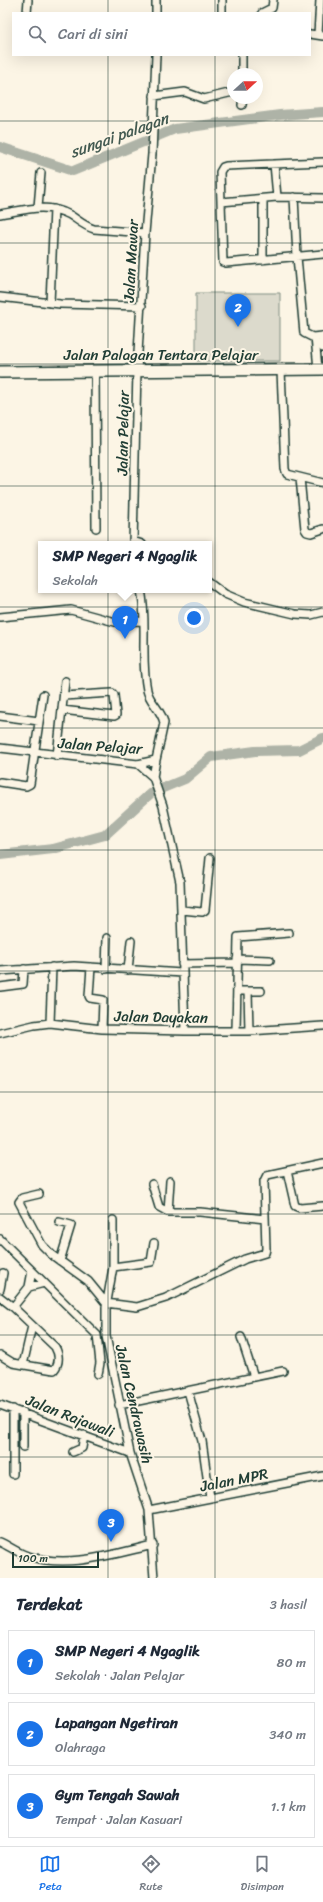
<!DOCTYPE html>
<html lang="id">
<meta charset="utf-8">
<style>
:root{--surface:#fff;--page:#f6f6f7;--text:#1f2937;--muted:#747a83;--line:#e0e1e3;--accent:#1a73e8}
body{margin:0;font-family:Sriracha,sans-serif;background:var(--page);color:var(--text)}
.compass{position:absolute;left:227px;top:68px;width:36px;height:36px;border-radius:50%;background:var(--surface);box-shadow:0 4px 16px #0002;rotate:69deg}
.scale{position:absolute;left:12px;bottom:10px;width:87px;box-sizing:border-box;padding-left:4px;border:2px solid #1f3d34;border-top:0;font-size:11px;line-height:14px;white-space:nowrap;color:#1f3d34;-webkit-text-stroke:3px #fcf5e5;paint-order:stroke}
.you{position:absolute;left:194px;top:618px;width:14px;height:14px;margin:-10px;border:3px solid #fff;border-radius:50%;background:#1a73e8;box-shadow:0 0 0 6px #1a73e833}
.badge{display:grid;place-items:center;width:26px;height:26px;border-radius:50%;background:var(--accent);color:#fff;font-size:13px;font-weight:700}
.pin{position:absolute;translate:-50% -33px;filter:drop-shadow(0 1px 2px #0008)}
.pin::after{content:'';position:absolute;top:21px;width:14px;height:12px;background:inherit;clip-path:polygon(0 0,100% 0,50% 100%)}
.popup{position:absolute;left:38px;top:541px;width:174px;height:52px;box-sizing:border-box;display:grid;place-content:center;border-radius:0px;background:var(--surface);filter:drop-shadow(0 1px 3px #0005);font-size:13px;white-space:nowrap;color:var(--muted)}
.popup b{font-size:15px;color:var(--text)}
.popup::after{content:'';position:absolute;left:50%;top:100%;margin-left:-8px;border:8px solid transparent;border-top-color:var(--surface)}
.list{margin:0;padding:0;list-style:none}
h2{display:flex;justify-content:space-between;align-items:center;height:52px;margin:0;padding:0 16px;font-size:17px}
h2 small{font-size:13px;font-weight:400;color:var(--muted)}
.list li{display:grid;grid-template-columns:26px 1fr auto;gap:12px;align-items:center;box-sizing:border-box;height:64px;margin:0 8px 8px;padding:0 8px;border:1px solid var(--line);border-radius:0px}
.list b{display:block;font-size:15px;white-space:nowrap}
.list p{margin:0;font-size:13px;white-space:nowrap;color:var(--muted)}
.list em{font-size:13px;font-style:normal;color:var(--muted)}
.icon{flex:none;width:22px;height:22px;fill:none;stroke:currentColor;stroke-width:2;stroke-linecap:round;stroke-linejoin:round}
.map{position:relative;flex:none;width:323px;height:1578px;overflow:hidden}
.search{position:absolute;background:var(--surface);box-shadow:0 4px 16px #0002;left:12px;right:12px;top:12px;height:44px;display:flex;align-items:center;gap:10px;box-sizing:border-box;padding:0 14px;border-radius:0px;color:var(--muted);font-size:15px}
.sheet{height:268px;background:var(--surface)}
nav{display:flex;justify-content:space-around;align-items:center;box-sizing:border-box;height:56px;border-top:1px solid var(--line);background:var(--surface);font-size:11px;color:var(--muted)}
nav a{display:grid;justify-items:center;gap:2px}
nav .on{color:var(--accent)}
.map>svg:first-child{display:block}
</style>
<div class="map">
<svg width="323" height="1578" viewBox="0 0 323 1578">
<rect width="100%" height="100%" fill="#fcf5e5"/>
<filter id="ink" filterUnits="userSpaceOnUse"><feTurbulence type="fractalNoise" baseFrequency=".025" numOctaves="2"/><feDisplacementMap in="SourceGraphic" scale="8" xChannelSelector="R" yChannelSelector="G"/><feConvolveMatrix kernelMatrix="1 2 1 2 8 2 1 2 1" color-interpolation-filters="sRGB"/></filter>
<g filter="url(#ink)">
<path fill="#dcdacc" stroke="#7e8c80" d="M 196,293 L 280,293 L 280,361 L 196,361 Z"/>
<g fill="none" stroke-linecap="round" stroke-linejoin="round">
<path stroke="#aeb3a7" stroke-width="10" d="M 0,147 L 73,171 L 175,129 L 280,115 L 323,112
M 0,855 L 53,849 L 105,835 L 151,793 L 185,779 L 211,757 L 255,751 L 299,750 L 323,738"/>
<defs>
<path id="minor" d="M 156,0 L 156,13
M 27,13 L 28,0
M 222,13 L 222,0
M 262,13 L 272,8 L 273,0
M 310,34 L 323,36
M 318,34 L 320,0
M 242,55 L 242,74
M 154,96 L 185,92 L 204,99 L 233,92
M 242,105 L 243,98
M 323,162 L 226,166 L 223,167 L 220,172 L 223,262 L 226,263 L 323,254
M 274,164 L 277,197
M 294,197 L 297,257 L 304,333 L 312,337 L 323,336
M 263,199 L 263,260
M 221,202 L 277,197 L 323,198
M 38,207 L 41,173
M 0,214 C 24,210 47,202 70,215 C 78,220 84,226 94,229 L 145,233
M 0,297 L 60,304 L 142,306
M 50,303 L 54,209
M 322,336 L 323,348
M 315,337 L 318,369
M 281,370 L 285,469 L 287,474 L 323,483
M 95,371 L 96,528
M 300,478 L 305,529 L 307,532 L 311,533 L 323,529
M 133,541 L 142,544
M 133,544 L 137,370 L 145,233 L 152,154 L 156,55
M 209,582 L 225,594 L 244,602 L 295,614 L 311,615 L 323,612
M 0,617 L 71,610 L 115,622 L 143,621
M 62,710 L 114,716 L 116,715 L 114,695 L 112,693 L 64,696
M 0,716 L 39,721
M 0,748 L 138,764 L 156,760 L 164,723 C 162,710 149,702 147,690 C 140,657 148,622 141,590
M 57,756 L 65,681
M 156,760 L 153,777 L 163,806 L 180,882 L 185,1031
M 138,764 L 153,777
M 0,782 L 26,786 L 30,784 L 43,695
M 182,910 L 202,912 L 205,910 L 210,858
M 237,959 L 270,960
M 182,964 L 237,963
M 91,967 L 89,996 L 90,998 L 103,1000 L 102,1029
M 106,969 L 107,938
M 128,970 L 131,941
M 0,971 L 74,966 L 182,973
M 0,987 L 23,984 L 24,969
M 237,991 L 261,991
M 248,991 L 249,1031
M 50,1023 L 52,967
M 236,1030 L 238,937 L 289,933
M 0,1033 L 34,1025 L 50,1023 L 102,1029 L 185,1031 L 249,1031 L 323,1026
M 287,1171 L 295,1206 L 300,1208 L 323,1206
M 152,1184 L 159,1207 L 168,1212 L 200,1212 L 265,1219
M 39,1194 L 22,1198 L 19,1202 L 42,1245 L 52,1255 L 88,1281 L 106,1303 L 137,1307 L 166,1298 L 245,1259 L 265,1253 L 266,1249 L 264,1181 L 267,1175 L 323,1163
M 168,1212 L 170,1181
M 113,1220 L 113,1267 L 106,1307 L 106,1336 L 130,1453 L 149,1510 L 154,1578
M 59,1222 L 71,1225 L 60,1261
M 0,1239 L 97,1335 L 100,1363 L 98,1374
M 113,1267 L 151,1262 L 154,1243
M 29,1287 L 44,1283
M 0,1289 L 3,1273
M 0,1297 L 13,1307 L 55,1347 C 59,1354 60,1363 54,1370 L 13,1363 L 0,1355
M 13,1307 L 29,1287 L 32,1271
M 241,1337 L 254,1377
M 23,1365 L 32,1326
M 188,1391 L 202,1441 L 210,1498
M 0,1405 L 130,1453
M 119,1405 L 283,1371
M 23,1447 L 23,1412
M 73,1452 L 82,1448 L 84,1435
M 13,1474 L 13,1409
M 149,1510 L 323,1476
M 0,1542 C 9,1546 18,1553 28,1556 C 68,1569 113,1554 153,1545"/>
<path id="primary" d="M 0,372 L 323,369"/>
</defs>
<use href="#minor" stroke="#1f3d34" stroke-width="10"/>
<use href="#primary" stroke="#1f3d34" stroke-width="14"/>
<use href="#minor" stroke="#fcf5e5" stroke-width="7"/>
<use href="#primary" stroke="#fcf5e5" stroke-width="11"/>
</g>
</g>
<path fill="none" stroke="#1f3d34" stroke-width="1" stroke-opacity="0.55" d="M 108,0 L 108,13M 215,0 L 215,13M 108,55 L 108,1578M 215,55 L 215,1578M 0,121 L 323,121M 0,243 L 323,243M 0,364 L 323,364M 0,486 L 323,486M 0,607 L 323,607M 0,728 L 323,728M 0,850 L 323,850M 0,971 L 323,971M 0,1092 L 323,1092M 0,1214 L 323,1214M 0,1335 L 323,1335M 0,1457 L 323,1457"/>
<g text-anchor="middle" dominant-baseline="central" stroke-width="4" stroke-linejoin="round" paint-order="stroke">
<g font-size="15" fill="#1f3d34" stroke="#fcf5e5">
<text transform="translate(131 261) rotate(-87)">Jalan Mawar</text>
<text x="161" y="355">Jalan Palagan Tentara Pelajar</text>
<text transform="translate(123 433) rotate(-89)">Jalan Pelajar</text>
<text transform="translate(100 746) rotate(4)">Jalan Pelajar</text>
<text transform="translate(161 1017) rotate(1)">Jalan Dayakan</text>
<text transform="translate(134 1404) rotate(77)">Jalan Cendrawasih</text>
<text transform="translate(70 1416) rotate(21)">Jalan Rajawali</text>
<text transform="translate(234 1480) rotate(-11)">Jalan MPR</text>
</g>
<g font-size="16" font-style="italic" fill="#435a51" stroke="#fcf5e5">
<text transform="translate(119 135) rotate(-20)">sungai palagan</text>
</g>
</g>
</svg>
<svg class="compass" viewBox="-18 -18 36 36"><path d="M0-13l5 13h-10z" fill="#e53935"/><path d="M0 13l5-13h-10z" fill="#747a83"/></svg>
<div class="scale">100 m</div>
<div class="you"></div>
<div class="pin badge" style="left:125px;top:639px">1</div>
<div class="popup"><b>SMP Negeri 4 Ngaglik</b>Sekolah</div>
<div class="pin badge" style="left:238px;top:327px">2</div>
<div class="pin badge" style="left:111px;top:1542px">3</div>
<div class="search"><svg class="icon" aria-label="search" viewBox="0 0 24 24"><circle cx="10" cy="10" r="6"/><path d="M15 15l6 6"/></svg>Cari di sini</div>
</div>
<section class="sheet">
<h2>Terdekat<small>3 hasil</small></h2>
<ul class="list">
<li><span class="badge">1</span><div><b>SMP Negeri 4 Ngaglik</b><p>Sekolah · Jalan Pelajar</p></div><em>80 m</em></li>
<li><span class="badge">2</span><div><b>Lapangan Ngetiran</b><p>Olahraga</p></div><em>340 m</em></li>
<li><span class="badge">3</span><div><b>Gym Tengah Sawah</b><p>Tempat · Jalan Kasuari</p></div><em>1.1 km</em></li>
</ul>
</section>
<nav>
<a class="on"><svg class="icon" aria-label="map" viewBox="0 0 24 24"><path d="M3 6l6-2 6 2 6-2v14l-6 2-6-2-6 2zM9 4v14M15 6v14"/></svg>Peta</a>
<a><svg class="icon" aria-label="directions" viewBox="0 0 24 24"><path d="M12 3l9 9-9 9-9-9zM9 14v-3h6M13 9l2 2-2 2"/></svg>Rute</a>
<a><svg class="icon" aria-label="saved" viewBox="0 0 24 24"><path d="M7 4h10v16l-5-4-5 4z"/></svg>Disimpan</a>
</nav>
